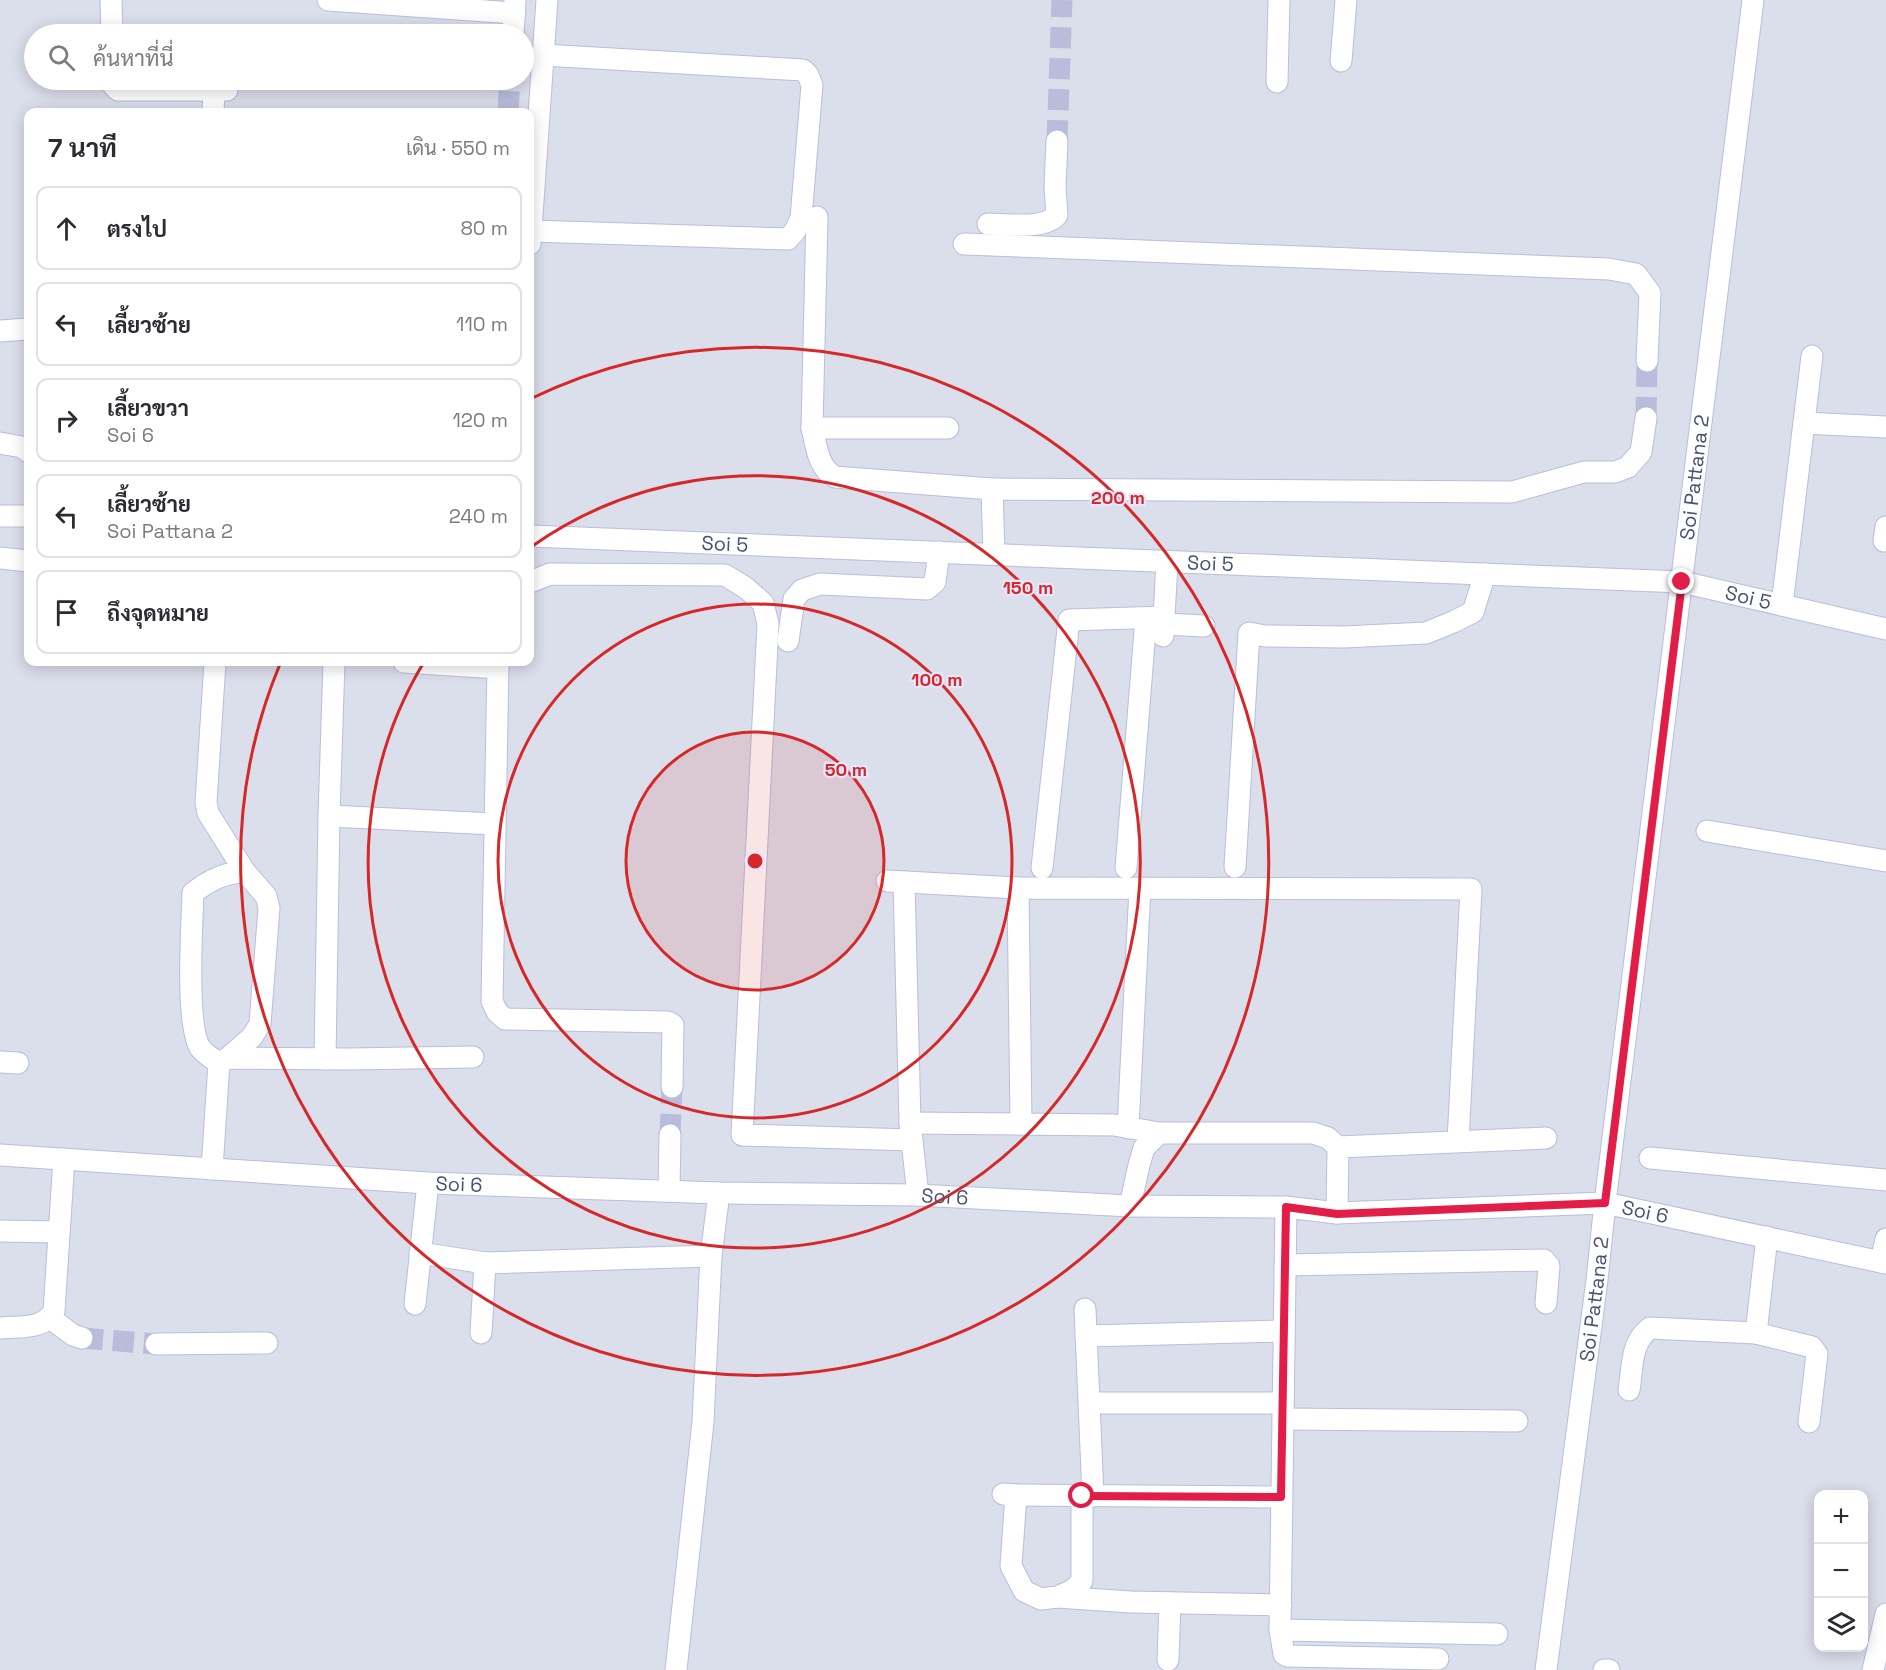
<!DOCTYPE html>
<html lang="th">
<meta charset="utf-8">
<style>
:root{--surface:#fff;--page:#f7f7f7;--text:#2b2b33;--muted:#7c7c81;--line:#e1e1e2}
body{margin:0;font-family:"Space Grotesk",Sarabun,sans-serif;background:var(--page);color:var(--text)}
.controls{position:absolute;right:18px;bottom:18px;display:grid;overflow:hidden;border-radius:12px;box-shadow:0 3px 15px #0003}
.controls button{width:54px;height:54px;display:grid;place-items:center;padding:0;border:0;border-bottom:2px solid var(--line);background:var(--surface);color:var(--text);font:30px sans-serif}
.stop{position:absolute;width:18px;height:18px;margin:-14px;border:4px solid #e11d48;border-radius:50%;background:#fff}
.stop.end{background:#e11d48;border-color:#fff;box-shadow:0 2px 6px #0008}
.list{margin:0;padding:0;list-style:none}
h2{display:flex;justify-content:space-between;align-items:center;height:78px;margin:0;padding:0 24px;font-size:26px}
h2 small{font-size:20px;font-weight:400;color:var(--muted)}
.list li{display:grid;grid-template-columns:39px 1fr auto;gap:18px;align-items:center;box-sizing:border-box;height:84px;margin:0 12px 12px;padding:0 12px;border:2px solid var(--line);border-radius:12px}
.list b{display:block;font-size:22px;white-space:nowrap}
.list p{margin:0;font-size:20px;white-space:nowrap;color:var(--muted)}
.list em{font-size:20px;font-style:normal;color:var(--muted)}
.icon{flex:none;width:33px;height:33px;fill:none;stroke:currentColor;stroke-width:2;stroke-linecap:round;stroke-linejoin:round}
.map{position:relative;flex:none;width:1886px;height:1670px;overflow:hidden}
.search{position:absolute;background:var(--surface);box-shadow:0 3px 15px #0003;left:24px;top:24px;width:510px;height:66px;display:flex;align-items:center;gap:15px;box-sizing:border-box;padding:0 21px;border-radius:33px;color:var(--muted);font-size:22px}
.panel{position:absolute;background:var(--surface);box-shadow:0 3px 15px #0003;left:24px;top:108px;width:510px;height:558px;border-radius:12px}
.map>svg:first-child{display:block}
</style>
<div class="map">
<svg width="1886" height="1670" viewBox="0 0 1886 1670">
<rect width="100%" height="100%" fill="#dfe0fd"/>
<path fill="#dbdeeb" fill-rule="evenodd" d="M 0,0 L 1886,0 L 1886,1670 L 0,1670 ZM 34,34 L 524,34 L 524,80 L 34,80 ZM 28,112 L 530,112 L 530,662 L 28,662 ZM 1818,1494 L 1864,1494 L 1864,1648 L 1818,1648 Z"/>
<g fill="none" stroke-linecap="round" stroke-linejoin="round">
<path stroke="#b9bddb" stroke-width="21" stroke-dasharray="21 10" stroke-linecap="butt" d="M 508,112 L 510,80
M 1057,141 L 1062,0
M 1646,418 L 1647,361
M 670,1135 L 672,1087
M 82,1338 L 156,1344"/>
<defs>
<g id="minor">
<path d="M 111,0 L 112,34"/>
<path d="M 328,0 L 515,13"/>
<path d="M 513,34 L 515,1"/>
<path d="M 1341,61 L 1346,0"/>
<path d="M 113,80 L 113,85 L 118,90 L 227,90"/>
<path d="M 1277,82 L 1279,0"/>
<path d="M 213,112 L 214,90"/>
<path d="M 817,217 L 812,428 C 816,445 818,468 835,477 L 992,489"/>
<path d="M 988,224 C 1007,224 1044,230 1057,215 L 1055,187 L 1057,141"/>
<path d="M 530,231 L 788,239 L 795,231 L 801,218 L 812,85 L 808,75 L 803,70 L 543,55"/>
<path d="M 530,244 L 547,0"/>
<path d="M 964,244 L 1609,269 L 1636,274 L 1650,293 L 1647,361"/>
<path d="M 0,331 L 28,329"/>
<path d="M 1804,423 L 1886,427"/>
<path d="M 812,428 L 948,428"/>
<path d="M 0,443 L 22,447 L 28,452"/>
<path d="M 0,516 L 28,516"/>
<path id="s1" d="M 530,536 L 1682,582 L 1886,629"/>
<path d="M 1884,541 L 1886,527"/>
<path d="M 994,554 L 992,489 L 1512,492 L 1584,472 L 1615,472 L 1628,467 L 1641,452 L 1646,418"/>
<path d="M 0,558 L 28,561"/>
<path d="M 530,582 L 550,574 L 725,575 L 746,588 L 763,603 L 768,624 L 742,1135 L 912,1140"/>
<path d="M 1782,605 L 1812,356"/>
<path d="M 1164,624 L 1204,626"/>
<path d="M 1163,636 L 1167,562"/>
<path d="M 788,641 L 794,599 L 802,590 L 820,584 L 927,589 L 935,582 L 939,552"/>
<path d="M 215,662 L 206,802 L 208,813 L 245,872 C 225,872 208,881 193,893 C 192,924 185,1028 201,1049 C 205,1054 213,1059 219,1063"/>
<path d="M 404,662 L 498,668"/>
<path d="M 498,662 L 492,1001 L 497,1012 L 505,1019 L 668,1022 L 673,1025 L 672,1087"/>
<path d="M 329,816 L 495,824"/>
<path d="M 1707,831 L 1886,861"/>
<path d="M 1235,867 L 1249,633 L 1265,636 L 1344,637 L 1426,633 L 1453,622 L 1473,612 L 1485,574"/>
<path d="M 1042,868 L 1069,620 L 1164,617"/>
<path d="M 1126,868 L 1146,618"/>
<path d="M 887,881 L 1018,888"/>
<path d="M 904,882 L 910,1123 L 918,1195"/>
<path d="M 228,1058 L 252,1037 L 260,1024 L 269,908 L 266,896 L 245,872"/>
<path d="M 325,1059 L 329,816 L 334,662"/>
<path d="M 0,1062 L 18,1063"/>
<path d="M 910,1123 L 1114,1125 L 1159,1133"/>
<path d="M 1021,1124 L 1018,888 L 1471,889 L 1458,1141"/>
<path d="M 1128,1128 L 1140,888"/>
<path id="s2" d="M 0,1155 L 428,1183 L 719,1193 L 918,1195 L 1130,1206 L 1286,1207 L 1337,1213 L 1605,1203 L 1886,1263"/>
<path d="M 1650,1158 L 1886,1180"/>
<path d="M 212,1169 L 219,1063 L 228,1058 L 349,1059 L 473,1057"/>
<path d="M 669,1191 L 670,1135"/>
<path d="M 1130,1206 L 1139,1165 L 1144,1148 L 1159,1133 L 1313,1133 L 1328,1138 L 1338,1147"/>
<path d="M 1286,1207 L 1280,1630 L 1284,1654 L 1287,1656 L 1438,1659"/>
<path d="M 1337,1213 L 1338,1147 L 1546,1138"/>
<path d="M 0,1231 L 59,1232"/>
<path d="M 420,1253 L 485,1263 L 481,1333"/>
<path d="M 1881,1262 L 1886,1239"/>
<path d="M 485,1263 L 711,1256"/>
<path d="M 1285,1265 L 1544,1260 L 1549,1266 L 1546,1303"/>
<path d="M 415,1304 L 428,1183"/>
<path d="M 1085,1309 L 1093,1496"/>
<path d="M 50,1318 L 73,1335 L 82,1338"/>
<path d="M 0,1328 C 19,1326 44,1330 54,1311 L 64,1159"/>
<path d="M 1756,1333 L 1812,1347 L 1817,1354 L 1809,1422"/>
<path d="M 1086,1336 L 1284,1331"/>
<path d="M 156,1344 L 267,1343"/>
<path d="M 1629,1390 C 1633,1367 1630,1343 1650,1328 L 1756,1333 L 1767,1237"/>
<path d="M 1089,1403 L 1283,1403"/>
<path d="M 1283,1419 L 1517,1421"/>
<path d="M 1003,1494 L 1016,1495 L 1011,1566 L 1024,1591 L 1041,1599 L 1057,1597 L 1073,1590 L 1082,1581 L 1082,1496"/>
<path d="M 1016,1495 L 1281,1497"/>
<path d="M 1057,1597 L 1131,1602 L 1281,1605"/>
<path d="M 1280,1630 L 1497,1634"/>
<path d="M 1168,1660 L 1170,1603"/>
<path d="M 676,1670 L 703,1422 L 711,1256 L 719,1193"/>
<path id="s3" d="M 1546,1670 L 1597,1280 L 1605,1203 L 1753,0"/>
<path d="M 1604,1670 L 1609,1670"/>
<path d="M 1873,1670 L 1886,1614"/>
</g>
</defs>
<use href="#minor" stroke="#b8bede" stroke-width="23"/>
<use href="#minor" stroke="#fff" stroke-width="21"/>
</g>
<g fill="none" stroke-linecap="round" stroke-linejoin="round">
<path stroke="#e11d48" stroke-width="8" d="M 1082,1496 L 1281,1497 L 1286,1207 L 1337,1214 L 1605,1203 L 1682,582"/>
</g>
<circle cx="755" cy="861" r="129" fill="#d62828" fill-opacity=".12"/>
<g fill="none" stroke="#d62828" stroke-width="3">
<circle cx="755" cy="861" r="129"/>
<circle cx="755" cy="861" r="257"/>
<path d="M531 547A386 386 0 1 1 424 662"/>
<path d="M530 399A514 514 0 1 1 280 664"/>
</g>
<g text-anchor="middle" dominant-baseline="central" stroke-width="4.5" stroke-linejoin="round" paint-order="stroke">
<g font-size="20" fill="#465374" stroke="#e6e7ff">
<text stroke="none"><textPath href="#s3" startOffset="1202">Soi Pattana 2</textPath></text>
<text stroke="none"><textPath href="#s1" startOffset="195">Soi 5</textPath></text>
<text stroke="none"><textPath href="#s1" startOffset="681">Soi 5</textPath></text>
<text stroke="none"><textPath href="#s1" startOffset="1221">Soi 5</textPath></text>
<text stroke="none"><textPath href="#s2" startOffset="460">Soi 6</textPath></text>
<text stroke="none"><textPath href="#s2" startOffset="946">Soi 6</textPath></text>
<text stroke="none"><textPath href="#s2" startOffset="1648">Soi 6</textPath></text>
<text stroke="none"><textPath href="#s3" startOffset="374">Soi Pattana 2</textPath></text>
</g>
</g>
<circle cx="755" cy="861" r="9" fill="#d62828" stroke="#e6e7ff" stroke-width="3"/>
<g font-size="18" text-anchor="middle" font-weight="bold" fill="#d62828" stroke="#e6e7ff" stroke-width="4.5" stroke-linejoin="round" paint-order="stroke">
<text x="1118" y="504">200 m</text>
<text x="1028" y="594">150 m</text>
<text x="937" y="686">100 m</text>
<text x="846" y="776">50 m</text>
</g>
</svg>
<div class="controls">
<button>+</button>
<button>−</button>
<button><svg class="icon" aria-label="layers" viewBox="0 0 24 24"><path d="M12 4l9 5-9 5-9-5zM3 14l9 5 9-5"/></svg></button>
</div>
<div class="stop" style="left:1082px;top:1496px"></div>
<div class="stop end" style="left:1682px;top:582px"></div>
<div class="search"><svg class="icon" aria-label="search" viewBox="0 0 24 24"><circle cx="10" cy="10" r="6"/><path d="M15 15l6 6"/></svg>ค้นหาที่นี่</div>
<section class="panel">
<h2>7 นาที<small>เดิน · 550 m</small></h2>
<ul class="list">
<li><svg class="icon" aria-label="ahead" viewBox="0 0 24 24"><path d="M12 20V5M6 11l6-6 6 6"/></svg><div><b>ตรงไป</b></div><em>80 m</em></li>
<li><svg class="icon" aria-label="left" viewBox="0 0 24 24"><path d="M17 20v-9H6M10 6l-5 5 5 5"/></svg><div><b>เลี้ยวซ้าย</b></div><em>110 m</em></li>
<li><svg class="icon" aria-label="right" viewBox="0 0 24 24"><path d="M7 20v-9h11M14 6l5 5-5 5"/></svg><div><b>เลี้ยวขวา</b><p>Soi 6</p></div><em>120 m</em></li>
<li><svg class="icon" aria-label="left" viewBox="0 0 24 24"><path d="M17 20v-9H6M10 6l-5 5 5 5"/></svg><div><b>เลี้ยวซ้าย</b><p>Soi Pattana 2</p></div><em>240 m</em></li>
<li><svg class="icon" aria-label="arrive" viewBox="0 0 24 24"><path d="M6 21V4h12l-3 4 3 4H6"/></svg><div><b>ถึงจุดหมาย</b></div></li>
</ul>
</section>
</div>
